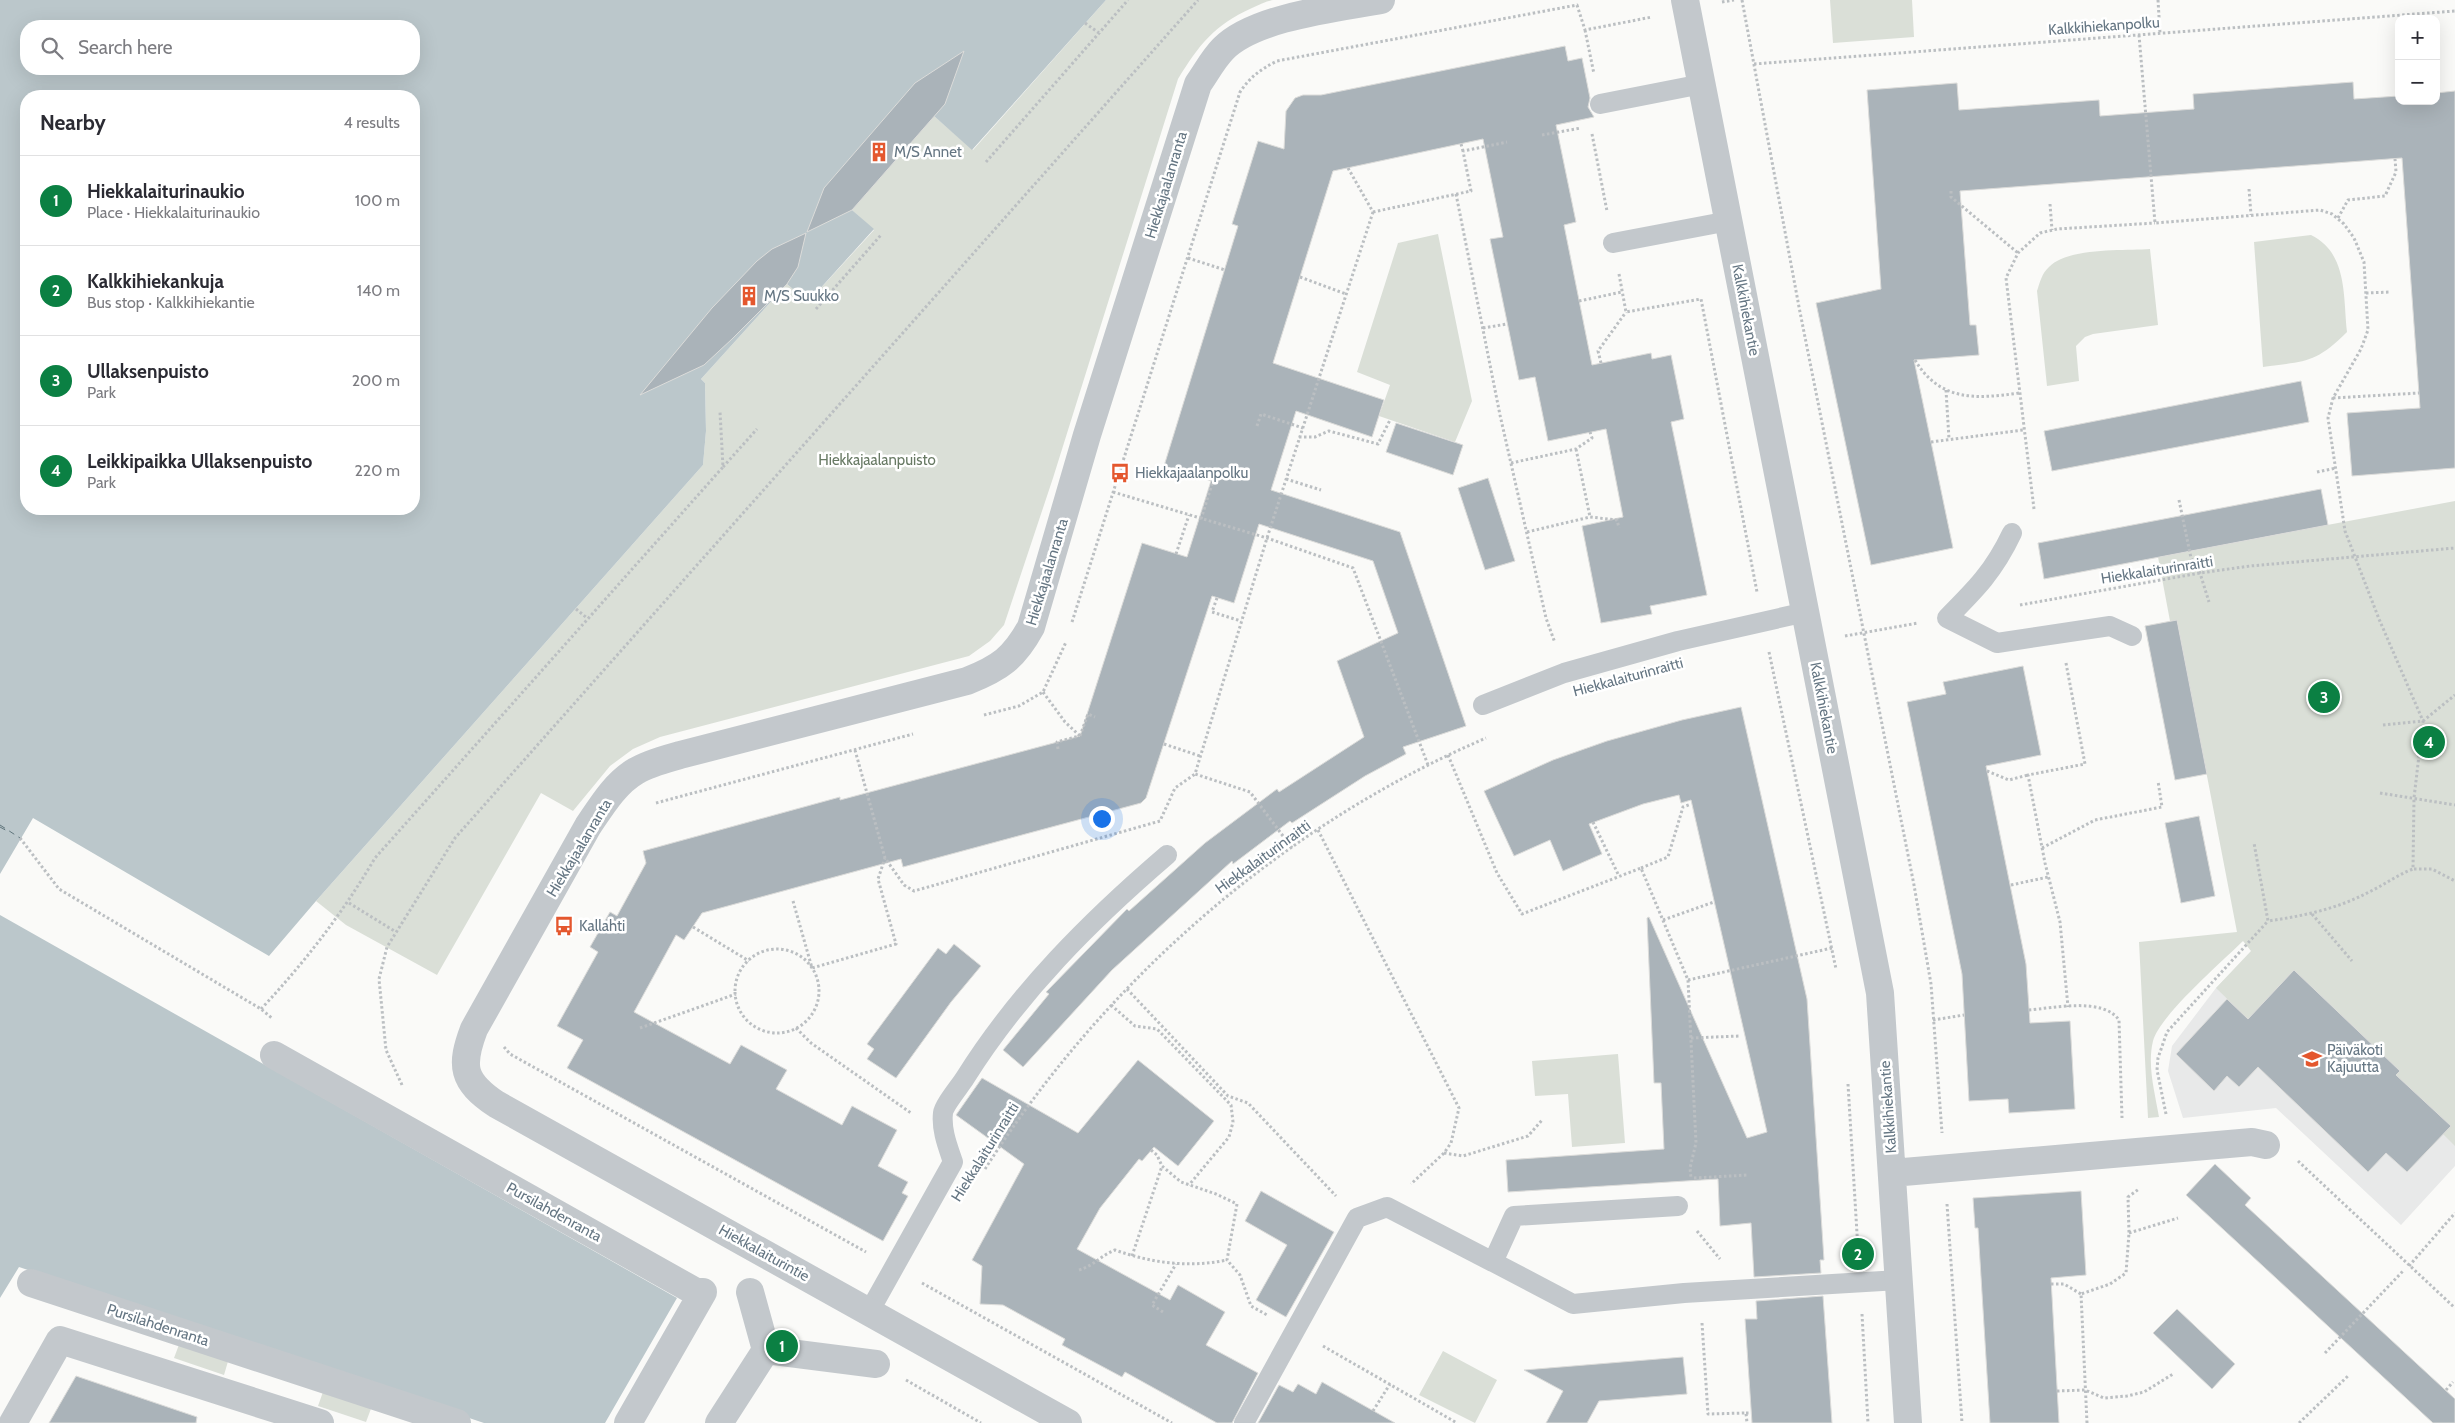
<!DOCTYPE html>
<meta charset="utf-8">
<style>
:root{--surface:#fff;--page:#f2f2f3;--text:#2b2b33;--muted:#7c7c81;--line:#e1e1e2;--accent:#0b8043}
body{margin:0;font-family:Cabin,sans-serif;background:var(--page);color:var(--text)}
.controls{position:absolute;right:15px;top:15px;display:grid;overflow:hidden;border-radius:10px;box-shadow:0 5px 20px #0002}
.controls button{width:45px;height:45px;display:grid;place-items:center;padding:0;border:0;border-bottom:1px solid var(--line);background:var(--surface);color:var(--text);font:25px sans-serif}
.you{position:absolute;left:1101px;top:818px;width:18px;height:18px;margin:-12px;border:4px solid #fff;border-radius:50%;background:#1a73e8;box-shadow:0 0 0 8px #1a73e833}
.badge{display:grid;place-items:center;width:32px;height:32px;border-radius:50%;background:var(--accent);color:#fff;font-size:16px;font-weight:700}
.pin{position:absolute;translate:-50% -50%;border:2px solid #fff;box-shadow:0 1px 5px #0006}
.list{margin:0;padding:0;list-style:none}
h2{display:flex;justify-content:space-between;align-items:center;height:65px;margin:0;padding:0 20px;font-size:21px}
h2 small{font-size:16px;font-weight:400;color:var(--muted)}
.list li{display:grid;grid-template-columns:32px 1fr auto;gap:15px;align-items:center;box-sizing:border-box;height:90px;padding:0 20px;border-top:1px solid var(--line)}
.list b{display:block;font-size:19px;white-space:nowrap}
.list p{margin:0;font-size:16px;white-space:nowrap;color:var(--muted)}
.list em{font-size:16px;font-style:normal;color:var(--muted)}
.icon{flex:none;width:28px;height:28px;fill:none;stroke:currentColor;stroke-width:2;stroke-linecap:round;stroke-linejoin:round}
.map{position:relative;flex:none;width:2455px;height:1423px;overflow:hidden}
.search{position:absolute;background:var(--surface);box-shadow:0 5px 20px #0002;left:20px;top:20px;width:400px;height:55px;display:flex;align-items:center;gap:12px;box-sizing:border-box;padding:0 18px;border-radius:20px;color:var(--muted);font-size:19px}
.panel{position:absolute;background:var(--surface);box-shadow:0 5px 20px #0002;left:20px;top:90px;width:400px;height:425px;border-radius:20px}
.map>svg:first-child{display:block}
</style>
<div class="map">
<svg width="2455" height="1423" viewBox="0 0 2455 1423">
<rect width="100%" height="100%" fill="#fafaf8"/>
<path fill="#e8e9e9" d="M 2455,902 L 2455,1166 L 2401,1225 L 2276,1108 L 2183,1118 L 2168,1071 L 2172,1046 L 2216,988 L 2252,951 Z"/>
<path fill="#dadfd7" d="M 1106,0 L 1273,0 C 1266,1 1259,5 1252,8 C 1214,25 1199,45 1178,79 L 1053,478 L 1004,625 L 990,641 L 969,656 L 660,737 L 633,749 L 610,766 L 573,811 L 541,793 L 437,975 L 346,925 L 316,901 L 703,465 L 706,431 L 705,383 L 701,379 L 787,284 L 808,302 L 874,230 L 852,210 L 934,116 L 973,150 Z
M 1830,0 L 1912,0 L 1914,37 L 1833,43 Z
M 1438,234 L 1472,401 L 1455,442 L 1379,416 L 1390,385 L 1357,372 L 1398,243 Z
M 2311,235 C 2348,253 2343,297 2347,332 C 2315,364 2305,361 2263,367 L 2254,242 Z
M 2150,249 L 2158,325 L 2093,334 L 2085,337 L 2076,346 L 2079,381 L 2047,386 L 2037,291 C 2040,282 2042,273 2049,267 C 2068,247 2124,251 2150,249 Z
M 2455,501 L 2455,1146 L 2443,1134 L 2451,1126 L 2396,1075 L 2400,1071 L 2294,970 L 2248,1019 L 2216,988 L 2251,951 L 2243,941 C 2223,961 2160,1015 2153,1041 C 2147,1065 2155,1093 2159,1117 L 2148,1118 L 2139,942 L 2237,932 L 2177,620 L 2170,621 L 2158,557 Z
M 1618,1054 L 1625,1143 L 1572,1147 L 1568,1094 L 1535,1096 L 1532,1061 Z
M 180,1342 L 229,1358 L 224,1375 L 174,1358 Z
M 1443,1351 L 1497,1380 L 1475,1423 L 1419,1395 Z
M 324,1389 L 372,1406 L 366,1422 L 318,1406 Z"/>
<path fill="#bbc7cb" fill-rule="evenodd" d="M 0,0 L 1106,0 L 972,150 L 934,116 L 852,210 L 874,229 L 808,302 L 787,284 L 701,379 L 705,383 L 706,431 L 703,465 L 316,901 L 269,956 L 33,818 L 0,874 ZM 26,26 L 414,26 L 414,69 L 26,69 ZM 26,96 L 414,96 L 414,509 L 26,509 Z
M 0,915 L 677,1298 L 605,1423 L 484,1423 L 19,1267 L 0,1298 Z"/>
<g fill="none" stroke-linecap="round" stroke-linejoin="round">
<path stroke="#60757c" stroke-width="1" stroke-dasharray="6 5" stroke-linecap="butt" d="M 0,825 L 20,838
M 0,827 L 9,832"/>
</g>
<path fill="#aab3b9" stroke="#dcdcda" d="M 1565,46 L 1568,61 L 1582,58 L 1590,98 L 1588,107 L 1594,117 L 1556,125 L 1576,222 L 1564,225 L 1592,365 L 1651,353 L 1652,359 L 1671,355 L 1684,419 L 1671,422 L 1707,595 L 1650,606 L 1652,614 L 1601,623 L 1582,526 L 1623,517 L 1606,429 L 1548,441 L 1535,377 L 1519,380 L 1490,239 L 1503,237 L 1483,139 L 1333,171 L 1273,363 L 1384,400 L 1372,437 L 1296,411 L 1271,490 L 1400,532 L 1466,726 L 1403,747 L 1406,754 L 1365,776 L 1292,823 L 1290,821 L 1233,864 L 1232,861 L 1112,970 L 1023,1067 L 1003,1050 L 1049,994 L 1046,992 L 1127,909 L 1129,911 L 1205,843 L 1277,789 L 1279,792 L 1364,737 L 1337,661 L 1398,633 L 1373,561 L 1259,524 L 1234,603 L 1212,596 L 1146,798 L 1141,803 L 903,867 L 901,859 L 702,913 L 684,940 L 676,935 L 634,1012 L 730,1064 L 741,1045 L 787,1070 L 776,1089 L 842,1125 L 852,1106 L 897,1130 L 878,1166 L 908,1182 L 902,1193 L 908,1196 L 883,1241 L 567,1068 L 583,1040 L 557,1026 L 598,952 L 590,947 L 610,912 L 617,916 L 646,863 L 643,851 L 840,797 L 840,800 L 1080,736 L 1142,543 L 1187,557 L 1211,481 L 1164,466 L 1238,226 L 1232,224 L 1258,141 L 1284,149 L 1286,111 L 1295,98 L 1303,95 L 1321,95 Z
M 964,51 L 945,104 L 852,210 L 807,232 L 824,188 L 915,83 Z
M 2353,82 L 2354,99 L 2399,96 L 2399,101 L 2436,101 L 2436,93 L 2455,91 L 2455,468 L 2352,476 L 2347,413 L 2420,408 L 2402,158 L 1960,191 L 1970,325 L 1976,325 L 1979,355 L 1914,360 L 1953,548 L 1871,565 L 1816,303 L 1881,289 L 1867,90 L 1957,83 L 1959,110 L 2099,100 L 2100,116 L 2194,109 L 2193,94 Z
M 806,233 L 798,267 L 787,284 L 732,339 L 704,365 L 640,395 L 712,308 L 757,261 L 772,249 Z
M 2301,381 L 2309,422 L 2052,471 L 2044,431 Z
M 1396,423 L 1463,445 L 1453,475 L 1386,452 Z
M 1488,478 L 1515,561 L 1485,570 L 1458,488 Z
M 2321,489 L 2328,525 L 2044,579 L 2038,543 Z
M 2177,620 L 2207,774 L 2175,780 L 2145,626 Z
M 2023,666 L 2041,755 L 1986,766 L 2026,964 L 2030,1023 L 2070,1021 L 2075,1109 L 2009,1113 L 2008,1099 L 1969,1101 L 1962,974 L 1907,702 L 1946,694 L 1943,682 Z
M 1741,707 L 1807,999 L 1824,1260 L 1820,1260 L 1821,1273 L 1754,1277 L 1751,1223 L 1720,1226 L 1718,1179 L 1508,1192 L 1506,1160 L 1664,1149 L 1661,1083 L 1654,1083 L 1647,918 L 1649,917 L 1747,1138 L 1767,1132 L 1691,800 L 1681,803 L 1679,795 L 1643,804 L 1589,824 L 1602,854 L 1563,871 L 1550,840 L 1514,856 L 1484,791 L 1553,760 L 1607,741 L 1682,720 Z
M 2199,816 L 2215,896 L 2181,903 L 2165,823 Z
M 954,944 L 981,966 L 951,1002 L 896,1078 L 867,1059 L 874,1049 L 867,1044 L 938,948 L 946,954 Z
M 2294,970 L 2400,1071 L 2396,1075 L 2451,1126 L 2407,1172 L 2386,1153 L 2368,1172 L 2258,1067 L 2239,1087 L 2227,1076 L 2214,1091 L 2176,1054 L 2227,999 L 2248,1019 Z
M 1138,1060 L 1214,1121 L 1178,1166 L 1154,1147 L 1142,1161 L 1139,1159 L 1100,1208 L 1077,1249 L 1170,1300 L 1178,1285 L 1225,1312 L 1206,1345 L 1258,1373 L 1232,1423 L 1217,1423 L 1125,1372 L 1122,1377 L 1062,1345 L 1065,1339 L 1003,1305 L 980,1304 L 982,1266 L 972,1260 L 1024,1164 L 956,1115 L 982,1078 L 1078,1133 Z
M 2215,1164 L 2251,1198 L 2245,1205 L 2455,1399 L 2455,1423 L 2433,1423 L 2186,1195 Z
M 1261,1191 L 1334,1232 L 1286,1317 L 1256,1300 L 1287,1245 L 1245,1221 Z
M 2081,1191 L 2086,1275 L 2051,1278 L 2059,1423 L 1990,1423 L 1978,1228 L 1975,1228 L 1973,1198 Z
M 1823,1296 L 1832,1423 L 1752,1423 L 1745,1319 L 1757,1319 L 1756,1301 Z
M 2177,1309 L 2235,1364 L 2212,1389 L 2153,1333 Z
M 1683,1357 L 1687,1394 L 1599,1401 L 1587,1423 L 1546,1423 L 1563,1391 L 1524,1370 Z
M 76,1376 L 197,1417 L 196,1423 L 49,1423 Z
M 1322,1382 L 1395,1423 L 1258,1423 L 1279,1385 L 1293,1392 L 1298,1384 L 1316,1394 Z"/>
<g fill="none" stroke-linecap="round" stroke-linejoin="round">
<path stroke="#bbbfc2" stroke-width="3" stroke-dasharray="2.5 2.5" stroke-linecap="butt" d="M 1742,0 L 1799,307 L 1914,885 L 1931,984 L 1942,1133
M 2158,0 L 2160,33
M 1722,2 L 1734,0
M 1085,23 L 1099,33
M 1585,30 L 1594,74
M 2139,35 L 2155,223 L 2320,210 L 2332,214 L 2344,224 L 2354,238 L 2364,262 L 2368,330 L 2361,349 L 2333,398 L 2328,418 L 2345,531 L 2379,619 L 2423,721 L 2414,798 L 2413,869 C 2397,875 2384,885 2369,892 C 2337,909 2303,916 2268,921
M 1754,64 L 2455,11
M 1592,134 L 1607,211
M 1542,135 L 1581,128
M 1461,144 L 1463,151
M 986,162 L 1128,0
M 1348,168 L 1373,212
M 2249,189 L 2251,215
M 1951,191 L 1951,197 L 2018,253
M 1456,194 L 1500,415 L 1546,618 L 1555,643
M 2050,204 L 2052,230
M 1373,212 L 1471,191 L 1463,151 L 1507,142
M 2338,218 L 2348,200 L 2385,196 L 2396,172 L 2395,159
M 1188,258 L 1225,270
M 1619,274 L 1626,312 L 1701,299 L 1757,592
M 1300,277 L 1346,294
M 2366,293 L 2391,292
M 1579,301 L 1622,292
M 816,309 L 881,235
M 1483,328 L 1507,324
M 1915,360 C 1940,402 1977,399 2019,393
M 1601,363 L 1598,351 L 1626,312
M 1946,390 L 1949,439
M 2333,398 L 2419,393
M 1257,426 L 1261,414 L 1303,428
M 1299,437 L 1315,437 L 1329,431 L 1378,444 L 1390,420
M 1931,442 L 2023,430
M 1576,449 L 1590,517
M 1511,463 L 1576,449 L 1592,438 L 1590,432
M 723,467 L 757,429
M 2317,472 L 2336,468
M 1286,479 L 1321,490
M 1113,492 L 1267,538 L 1353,568 L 1428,765
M 2179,500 L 2191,558 L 2200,573 L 2209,602
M 2034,509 L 2006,278 L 2018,253 L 2040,233 L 2057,229 L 2155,223
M 1201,519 L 1217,468
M 1527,532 L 1590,517 L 1617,520 L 1619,528
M 1176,554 L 1189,515
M 1217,598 L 1212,612 L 1241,621
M 2020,605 L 2200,573 L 2250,566 L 2455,548
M 576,609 L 587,618
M 1072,622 L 1240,92 C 1250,77 1261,69 1277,61 L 1577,5 L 1585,30 L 1652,17
M 1845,636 L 1918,623
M 1769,652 L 1836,969
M 2066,663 L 2085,764 L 2028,775 L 2045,863 L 2060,922 L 2068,1007
M 1043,692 L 1065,722 L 1080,736
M 984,715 L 1019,706 L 1043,692 L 1066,642
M 2383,725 L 2423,721 L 2455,695
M 1080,736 L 1088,714 L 1095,717
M 1164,744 L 1200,756
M 1058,749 L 1057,742 L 1079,736
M 855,750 L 885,858 L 904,885 L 914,891 L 1160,821 L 1175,788 L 1195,774
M 1448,755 L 1497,873 L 1522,914 L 1641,868 L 1688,980 L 1696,1143 L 1690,1168 L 1691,1178
M 1987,771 L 2009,780 L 2028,775
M 2380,793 L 2455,805
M 656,803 L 913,734
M 1593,822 L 1619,876
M 1318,830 L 1459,1108 L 1451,1143 L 1444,1153 L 1411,1184
M 20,838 L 59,889 L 261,1009 L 273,1019
M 1292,848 L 1250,792 L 1195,774 L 1267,538 L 1373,212
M 2042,848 L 2095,820 L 2162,807 L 2158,781
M 1641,868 L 1668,857 L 1683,807 L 1691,804
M 2414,869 L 2432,869 L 2455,881
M 2011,885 L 2048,877
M 793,901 L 812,968 L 896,944 L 878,879 L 885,858
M 349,903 L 396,932
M 2312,914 L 2352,961
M 1663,920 L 1714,902
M 693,927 L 749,961
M735 991a42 42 0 1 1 84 0a42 42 0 1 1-84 0Z
M 1688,980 L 1832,948
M 1127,989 L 1228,1096 L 1248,1103 L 1336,1196
M 1111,1005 L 1135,1026 L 1157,1029 L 1231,1105 L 1233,1122 L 1229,1137 L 1189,1185
M 261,1009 C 305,962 342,914 375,858 L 723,467 L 720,412
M 2029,1010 C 2053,1008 2103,997 2119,1020 L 2122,1118
M 1933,1020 L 1964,1015
M 640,1028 L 736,994
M 796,1028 L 811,1043 L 911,1113
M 1691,1038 L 1739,1036
M 504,1047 L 510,1054 L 866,1252
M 1848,1084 L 1858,1250
M 402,1085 L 386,1050 L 379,979 L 387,947 L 455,838 L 1198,0
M 2166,1114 L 2157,1070 L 2158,1058 L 2167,1032 L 2268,921 L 2254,843
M 1151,1150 L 1157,1155 L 1162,1166 L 1181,1182 L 1216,1194 L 1237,1204 L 1227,1260 L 1240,1275 L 1251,1306 L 1267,1315
M 1444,1153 L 1463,1156 L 1528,1136 L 1543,1119
M 2298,1161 L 2455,1308
M 985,1169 C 1104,982 1281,826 1486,738
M 1694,1178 L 1748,1175
M 1947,1204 L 1962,1423
M 1697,1231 L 1720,1259
M 2129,1233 L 2178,1218
M 1132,1256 L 1162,1166
M 2409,1266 L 2455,1213
M 1079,1270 C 1095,1265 1100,1256 1115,1250 C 1152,1263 1188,1268 1227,1260
M 922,1283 L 1172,1423
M 2051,1284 L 2064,1284 L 2081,1294
M 1163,1312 L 1152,1305 L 1176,1264
M 1862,1314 L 1868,1423
M 1702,1323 L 1708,1414 L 1746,1413 L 1747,1423
M 1323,1346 L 1457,1423
M 2325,1353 L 2404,1270
M 906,1380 L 981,1423
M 2446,1390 L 2453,1382
M 2057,1391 L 2085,1390 L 2104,1398 L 2127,1396 L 2144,1392 L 2173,1374
M 1373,1411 L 1390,1384
M 1746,1413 L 1751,1413
M 2087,1423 L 2081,1294 L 2110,1284 L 2126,1273 L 2129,1233 L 2128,1197 L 2139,1189
M 2299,1423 L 2349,1375"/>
<path stroke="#c3c8cc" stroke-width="20" d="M 1600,104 L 1702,84
M 1613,243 L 1729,221
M 2012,533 C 1994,571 1976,589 1947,618 L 1997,643 L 2110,626 L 2132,636
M 1483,705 L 1564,673 L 1678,641 L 1806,612
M 1493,1262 L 1573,1304 L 1684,1293 L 1899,1280
M 869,1312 L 953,1162 C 948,1147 941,1130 943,1113 C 944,1105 960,1086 965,1078 C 1019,992 1090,921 1167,855
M 1244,1423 L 1357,1218 L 1387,1207 L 1493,1262 L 1514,1216 L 1678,1206"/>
<path stroke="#c3c8cc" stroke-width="28" d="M 274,1055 L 696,1292 L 703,1292 L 628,1423
M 31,1283 L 457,1423
M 766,1350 L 876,1364
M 13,1423 L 60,1340 L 320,1423
M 719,1423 L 766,1350 L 750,1292"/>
<path stroke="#c3c8cc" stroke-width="28" d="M 1685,0 L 1880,993 L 1908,1423
M 1892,1173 L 2252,1142 L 2266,1145
M 1068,1423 L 496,1104 C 462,1081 460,1066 474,1029 L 588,826 C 601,807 615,783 636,771 C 649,763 666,759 680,755 L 967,681 C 1000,668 1014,658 1031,627 L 1087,435 L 1198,84 C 1206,73 1213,59 1223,49 C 1254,17 1337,8 1381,0"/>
</g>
<defs>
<symbol id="building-bare" viewBox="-9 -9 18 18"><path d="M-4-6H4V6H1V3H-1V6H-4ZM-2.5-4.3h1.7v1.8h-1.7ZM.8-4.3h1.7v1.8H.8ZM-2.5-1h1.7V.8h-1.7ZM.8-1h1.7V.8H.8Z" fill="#e4572e" stroke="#fff" stroke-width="2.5" paint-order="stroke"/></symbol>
<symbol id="bus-bare" viewBox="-9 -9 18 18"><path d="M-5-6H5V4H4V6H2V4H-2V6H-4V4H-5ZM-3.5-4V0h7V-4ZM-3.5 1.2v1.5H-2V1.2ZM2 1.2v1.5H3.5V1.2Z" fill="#e4572e" stroke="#fff" stroke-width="2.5" paint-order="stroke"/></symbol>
<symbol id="school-bare" viewBox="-9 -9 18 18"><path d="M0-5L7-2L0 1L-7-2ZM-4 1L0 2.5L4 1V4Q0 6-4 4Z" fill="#e4572e" stroke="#fff" stroke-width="2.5" paint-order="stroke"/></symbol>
</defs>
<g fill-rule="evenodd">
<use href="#building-bare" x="865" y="138" width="28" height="28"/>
<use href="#building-bare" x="735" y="282" width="28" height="28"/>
<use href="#bus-bare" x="1106" y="459" width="28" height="28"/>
<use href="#bus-bare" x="550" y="912" width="28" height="28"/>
<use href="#school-bare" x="2298" y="1045" width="28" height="28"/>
</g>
<g text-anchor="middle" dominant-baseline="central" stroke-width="5" stroke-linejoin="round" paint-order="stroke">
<g font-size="15" fill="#657683" stroke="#fff">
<text transform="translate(2104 26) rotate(-4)">Kalkkihiekanpolku</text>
<text transform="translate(1166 185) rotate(-73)">Hiekkajaalanranta</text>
<text transform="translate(1746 310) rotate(79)">Kalkkihiekantie</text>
<text transform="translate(2157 570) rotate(-9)">Hiekkalaiturinraitti</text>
<text transform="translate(1047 572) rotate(-73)">Hiekkajaalanranta</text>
<text transform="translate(1628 677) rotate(-15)">Hiekkalaiturinraitti</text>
<text transform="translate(1824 708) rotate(79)">Kalkkihiekantie</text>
<text transform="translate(579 848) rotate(-59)">Hiekkajaalanranta</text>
<text transform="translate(1263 857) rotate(-36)">Hiekkalaiturinraitti</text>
<text transform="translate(1888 1107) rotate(-94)">Kalkkihiekantie</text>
<text transform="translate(985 1152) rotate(-58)">Hiekkalaiturinraitti</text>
<text transform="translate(554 1212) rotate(29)">Pursilahdenranta</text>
<text transform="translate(764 1253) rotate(29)">Hiekkalaiturintie</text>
<text transform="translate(158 1325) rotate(18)">Pursilahdenranta</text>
</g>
<g font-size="15" fill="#657683" stroke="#fff" text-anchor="start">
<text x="894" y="152">M/S Annet</text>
<text x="764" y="296">M/S Suukko</text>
<text x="1135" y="473">Hiekkajaalanpolku</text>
<text x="579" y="926">Kallahti</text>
<text x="2327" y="1050">Päiväkoti<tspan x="2327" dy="17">Kajuutta</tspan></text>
</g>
<g font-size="15" fill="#687a64" stroke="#fff">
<text x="877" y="460">Hiekkajaalanpuisto</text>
</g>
</g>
</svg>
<div class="controls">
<button>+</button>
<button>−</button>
</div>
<div class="you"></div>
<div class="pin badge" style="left:782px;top:1346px">1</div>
<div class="pin badge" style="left:1858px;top:1254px">2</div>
<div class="pin badge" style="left:2324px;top:697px">3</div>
<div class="pin badge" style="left:2429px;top:742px">4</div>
<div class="search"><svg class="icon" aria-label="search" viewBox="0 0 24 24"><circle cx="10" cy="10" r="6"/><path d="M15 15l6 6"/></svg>Search here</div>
<section class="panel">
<h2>Nearby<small>4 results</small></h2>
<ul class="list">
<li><span class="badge">1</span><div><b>Hiekkalaiturinaukio</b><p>Place · Hiekkalaiturinaukio</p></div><em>100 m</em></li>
<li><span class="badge">2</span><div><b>Kalkkihiekankuja</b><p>Bus stop · Kalkkihiekantie</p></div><em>140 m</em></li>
<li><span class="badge">3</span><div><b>Ullaksenpuisto</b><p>Park</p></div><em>200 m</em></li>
<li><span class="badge">4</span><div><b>Leikkipaikka Ullaksenpuisto</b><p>Park</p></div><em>220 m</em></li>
</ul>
</section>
</div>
